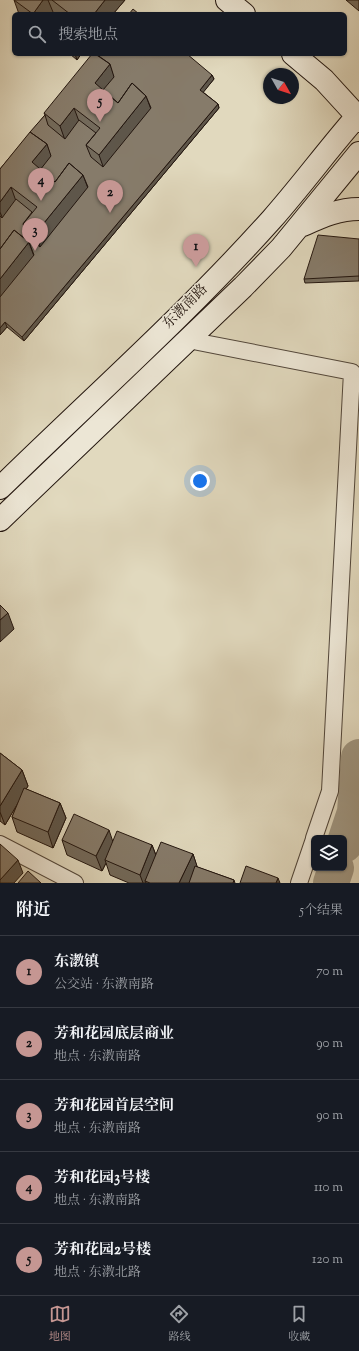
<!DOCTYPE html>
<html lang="zh">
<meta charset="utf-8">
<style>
:root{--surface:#171b24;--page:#20242c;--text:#f1f3f6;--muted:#9ea1a6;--line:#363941;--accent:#c59692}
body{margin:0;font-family:"Sorts Mill Goudy","Noto Serif SC",serif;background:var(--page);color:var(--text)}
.controls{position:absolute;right:12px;bottom:12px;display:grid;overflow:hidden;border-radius:6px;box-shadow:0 1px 3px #0004}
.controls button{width:36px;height:36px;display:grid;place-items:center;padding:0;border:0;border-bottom:1px solid var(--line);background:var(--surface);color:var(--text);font:20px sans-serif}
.compass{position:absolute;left:263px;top:68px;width:36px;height:36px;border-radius:50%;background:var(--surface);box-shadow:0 1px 3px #0004;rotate:129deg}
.you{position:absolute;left:200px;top:481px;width:14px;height:14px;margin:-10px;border:3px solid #fff;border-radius:50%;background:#1a73e8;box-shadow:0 0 0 6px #1a73e833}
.badge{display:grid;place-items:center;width:26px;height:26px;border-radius:50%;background:var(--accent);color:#111;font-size:13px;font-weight:700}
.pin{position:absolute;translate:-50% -33px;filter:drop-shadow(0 1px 2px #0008)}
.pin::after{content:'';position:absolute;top:21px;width:14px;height:12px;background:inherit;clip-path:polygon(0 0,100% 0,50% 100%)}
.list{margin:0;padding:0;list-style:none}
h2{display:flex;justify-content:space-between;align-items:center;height:52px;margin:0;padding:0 16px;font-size:17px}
h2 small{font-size:13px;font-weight:400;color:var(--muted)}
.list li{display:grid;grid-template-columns:26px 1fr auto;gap:12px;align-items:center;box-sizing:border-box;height:72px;padding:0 16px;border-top:1px solid var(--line)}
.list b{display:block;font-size:15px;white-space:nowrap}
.list p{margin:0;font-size:13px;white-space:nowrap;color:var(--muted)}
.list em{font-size:13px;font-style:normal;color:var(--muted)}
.icon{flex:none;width:22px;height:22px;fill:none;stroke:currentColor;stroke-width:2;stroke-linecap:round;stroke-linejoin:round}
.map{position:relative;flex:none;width:359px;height:883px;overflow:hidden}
.search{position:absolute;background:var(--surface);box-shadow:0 1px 3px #0004;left:12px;right:12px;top:12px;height:44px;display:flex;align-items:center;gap:10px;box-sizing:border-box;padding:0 14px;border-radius:6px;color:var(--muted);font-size:15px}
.sheet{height:412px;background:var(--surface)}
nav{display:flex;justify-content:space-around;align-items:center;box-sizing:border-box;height:56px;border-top:1px solid var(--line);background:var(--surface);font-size:11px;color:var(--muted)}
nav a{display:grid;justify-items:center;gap:2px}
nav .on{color:var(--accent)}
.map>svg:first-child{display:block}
</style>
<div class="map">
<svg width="359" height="883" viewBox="0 0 359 883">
<rect width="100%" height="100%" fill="#e1d9be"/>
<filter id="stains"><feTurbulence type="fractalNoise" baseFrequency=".005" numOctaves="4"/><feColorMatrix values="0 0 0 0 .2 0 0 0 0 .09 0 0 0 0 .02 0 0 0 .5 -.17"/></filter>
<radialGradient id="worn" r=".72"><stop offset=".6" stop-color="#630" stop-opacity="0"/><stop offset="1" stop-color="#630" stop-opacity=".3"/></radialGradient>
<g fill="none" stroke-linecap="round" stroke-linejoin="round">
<path stroke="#a09782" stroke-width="36" d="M 344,845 L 355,812 L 359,757
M 331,883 L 336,868"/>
<defs>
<path id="street" d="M 188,340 L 352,372 L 330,791 L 314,838
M 0,844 L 75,883
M 299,883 L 314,839"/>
<path id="secondary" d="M 227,0 L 244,14
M 293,54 L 324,80 L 357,116 L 359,121
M 303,225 C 321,217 338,209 359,209
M 0,488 C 91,399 187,314 272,219 C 302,185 329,148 359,114
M 0,520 L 243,287 L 281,248 L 359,153"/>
</defs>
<use href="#street" stroke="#52473b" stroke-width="18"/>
<use href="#secondary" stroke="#23160f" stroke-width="24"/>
<use href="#street" stroke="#ece6d5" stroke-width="16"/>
<use href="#secondary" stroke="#ece6d5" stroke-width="22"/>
</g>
<path fill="#736a5b" stroke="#23160f" d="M 14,0 L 125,0 L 113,14 L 55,14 L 53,12 L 51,14 L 19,14 Z
M 346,0 L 359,0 L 359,11 Z
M 70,54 L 81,54 L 77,60 Z
M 212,75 L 214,79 L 203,92 L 218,104 L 219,108 L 24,341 L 7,327 L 0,335 L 0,169 L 45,115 L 44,113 Z
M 359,239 L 359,281 L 305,283 L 304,279 Z
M 0,753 L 22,770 L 28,786 L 26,789 L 60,803 L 66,818 L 53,848 L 17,832 L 12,817 L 18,803 L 5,825 L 0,821 Z
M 62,840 L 113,841 L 152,845 L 156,855 L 193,854 L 197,867 L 234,880 L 235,883 L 129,883 L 110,875 L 106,863 L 102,871 L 67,855 Z"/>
<path fill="#5e564a" stroke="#23160f" d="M 43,0 L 48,0 L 53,12 L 51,14 L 33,14 Z
M 105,0 L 125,0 L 113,14 L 94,14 Z
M 75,54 L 81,54 L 77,60 Z
M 110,64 L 116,81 L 102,98 L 95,83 Z
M 212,75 L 214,79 L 202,94 L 200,90 Z
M 146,96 L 152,112 L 105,172 L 99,155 Z
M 218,104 L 219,108 L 24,341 L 22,337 Z
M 74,108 L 80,124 L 66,143 L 60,126 Z
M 47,144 L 53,160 L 39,177 L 32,162 Z
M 83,175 L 89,191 L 42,251 L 35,234 Z
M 11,187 L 17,204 L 4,222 L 0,212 L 0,202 Z
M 29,242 L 35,259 L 0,303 L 0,279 Z
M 5,322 L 7,327 L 0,335 L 0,328 Z
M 8,613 L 14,629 L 0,642 L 0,620 Z
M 22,770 L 28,786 L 5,825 L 0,812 L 0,806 Z
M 60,803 L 66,818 L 53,848 L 48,832 Z
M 109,830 L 114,845 L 105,860 L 106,863 L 102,871 L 96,856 Z
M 152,845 L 158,861 L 145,881 L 146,883 L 143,883 L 140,875 Z
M 193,854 L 198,869 L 192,883 L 179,883 Z
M 18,860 L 23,873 L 14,883 L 0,883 L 0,880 Z
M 278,878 L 280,883 L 276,883 Z"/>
<path fill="#867b6a" stroke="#23160f" d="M 14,0 L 43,0 L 33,14 Z
M 52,0 L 105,0 L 94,14 L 70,14 Z
M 133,9 L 139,14 L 129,14 Z
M 92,54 L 95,54 L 110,64 L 95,83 L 118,103 L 132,83 L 146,96 L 99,155 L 86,145 L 100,128 L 74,108 L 60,126 L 44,113 Z
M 96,54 L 187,54 L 212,75 L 200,90 L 218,104 L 22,337 L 5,322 L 0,328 L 0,297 L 34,255 L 29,242 L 14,230 L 0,249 L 0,216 L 2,218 L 16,199 L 32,212 L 23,224 L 27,236 L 40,247 L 88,187 L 83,175 L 69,163 L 55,182 L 40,170 L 51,156 L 47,144 L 30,132 L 45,115 L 48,125 L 65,139 L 79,120 L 96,133 L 86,145 L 91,157 L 103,167 L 151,108 L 146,96 L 132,83 L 118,103 L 103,90 L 114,77 L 110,64 Z
M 30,132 L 47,144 L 32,162 L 55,182 L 69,163 L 83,175 L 35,234 L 23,224 L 37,207 L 11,187 L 0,202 L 0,169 Z
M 14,230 L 29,242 L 0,279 L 0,249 Z
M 318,235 L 359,239 L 359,276 L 304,279 Z
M 0,605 L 8,613 L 0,620 Z
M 0,753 L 22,770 L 0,806 Z
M 24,788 L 60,803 L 48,832 L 12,817 Z
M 74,814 L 109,830 L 96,856 L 62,840 Z
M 117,831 L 152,845 L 140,875 L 105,860 Z
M 161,842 L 193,854 L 179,883 L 150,883 L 145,881 Z
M 0,844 L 18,860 L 0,880 Z
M 195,866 L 234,880 L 233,883 L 189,883 Z
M 246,866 L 278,878 L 276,883 L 240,883 Z
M 28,871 L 41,883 L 18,883 Z"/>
<g text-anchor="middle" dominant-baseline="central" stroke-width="3" stroke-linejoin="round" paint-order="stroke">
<g font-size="14" fill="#23160f" stroke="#ece6d5">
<text transform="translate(186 307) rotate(-45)">东漖南路</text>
</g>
</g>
<rect width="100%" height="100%" filter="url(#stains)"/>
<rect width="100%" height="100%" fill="url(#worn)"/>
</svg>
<div class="controls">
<button><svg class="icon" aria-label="layers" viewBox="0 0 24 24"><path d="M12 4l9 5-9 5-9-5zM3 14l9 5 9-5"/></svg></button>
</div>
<svg class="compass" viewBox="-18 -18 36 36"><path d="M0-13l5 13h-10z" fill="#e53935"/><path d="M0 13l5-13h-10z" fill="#9ea1a6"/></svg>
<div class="you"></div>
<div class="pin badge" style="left:196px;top:267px">1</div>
<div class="pin badge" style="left:110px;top:213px">2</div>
<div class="pin badge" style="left:35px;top:251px">3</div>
<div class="pin badge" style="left:41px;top:201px">4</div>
<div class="pin badge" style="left:100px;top:122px">5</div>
<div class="search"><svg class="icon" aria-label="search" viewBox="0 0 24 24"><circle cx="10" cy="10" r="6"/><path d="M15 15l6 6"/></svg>搜索地点</div>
</div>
<section class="sheet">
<h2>附近<small>5个结果</small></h2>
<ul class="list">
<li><span class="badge">1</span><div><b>东漖镇</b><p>公交站 · 东漖南路</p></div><em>70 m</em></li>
<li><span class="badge">2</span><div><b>芳和花园底层商业</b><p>地点 · 东漖南路</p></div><em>90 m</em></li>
<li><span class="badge">3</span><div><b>芳和花园首层空间</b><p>地点 · 东漖南路</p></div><em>90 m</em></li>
<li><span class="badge">4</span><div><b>芳和花园3号楼</b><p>地点 · 东漖南路</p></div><em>110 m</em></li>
<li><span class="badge">5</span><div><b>芳和花园2号楼</b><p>地点 · 东漖北路</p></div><em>120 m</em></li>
</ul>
</section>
<nav>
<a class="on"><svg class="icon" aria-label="map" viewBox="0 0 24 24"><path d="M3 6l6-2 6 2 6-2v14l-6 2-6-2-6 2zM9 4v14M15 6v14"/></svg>地图</a>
<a><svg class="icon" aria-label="directions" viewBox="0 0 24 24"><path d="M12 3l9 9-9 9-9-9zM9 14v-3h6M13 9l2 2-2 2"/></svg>路线</a>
<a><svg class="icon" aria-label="saved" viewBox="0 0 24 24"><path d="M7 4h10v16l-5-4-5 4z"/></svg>收藏</a>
</nav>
